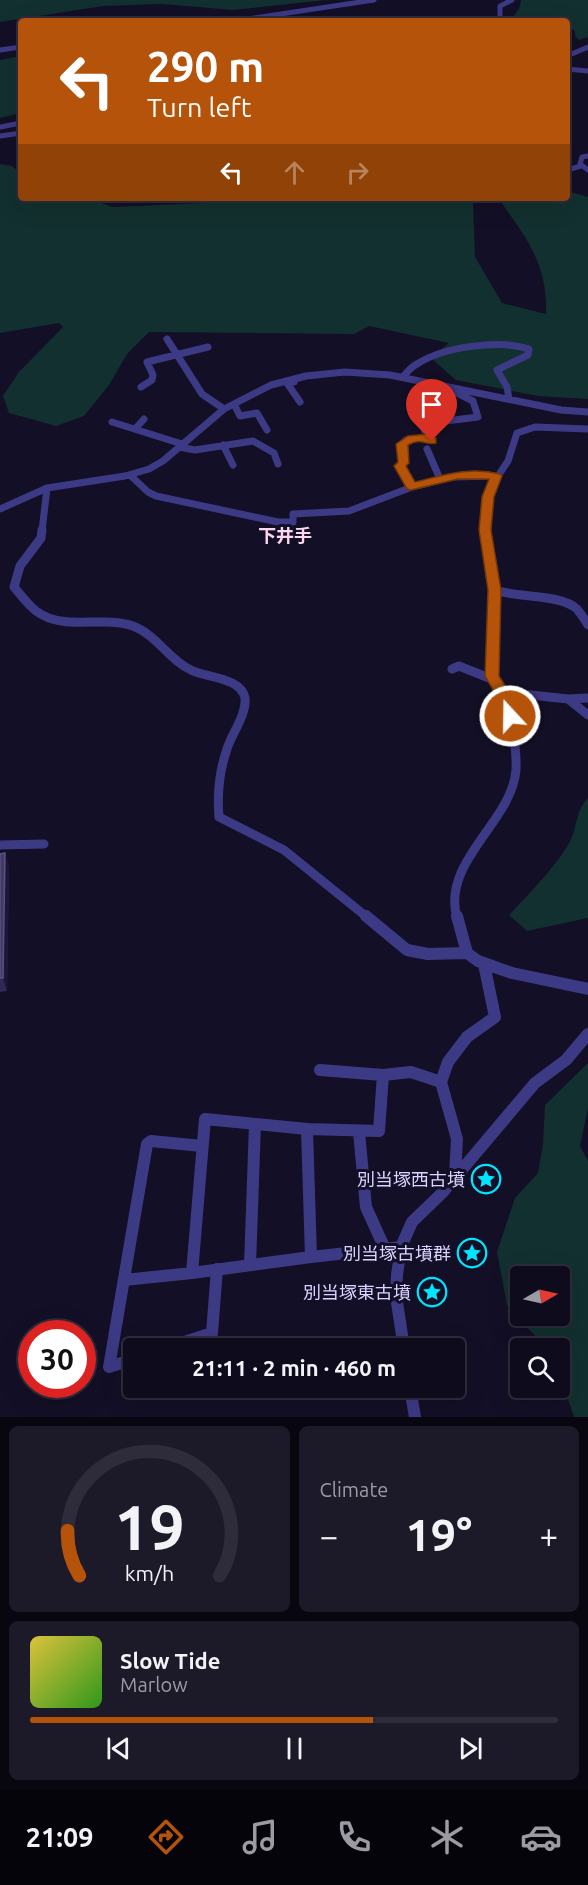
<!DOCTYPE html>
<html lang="en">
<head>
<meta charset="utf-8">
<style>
	:root { --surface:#0e0b1c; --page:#1c1929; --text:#f1f3f6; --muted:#9b9ba3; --line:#2e2b3b; --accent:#b45309 }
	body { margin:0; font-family:Ubuntu,"Noto Sans JP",sans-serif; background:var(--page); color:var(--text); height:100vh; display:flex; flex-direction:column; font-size:22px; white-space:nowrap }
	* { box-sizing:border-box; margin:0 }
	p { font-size:20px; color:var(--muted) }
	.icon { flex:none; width:33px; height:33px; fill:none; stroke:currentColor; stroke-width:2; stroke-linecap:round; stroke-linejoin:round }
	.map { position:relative; height:1417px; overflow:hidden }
	.details { display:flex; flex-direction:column; gap:9px; padding:9px; background:#08060f; flex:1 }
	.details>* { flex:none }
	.guide { position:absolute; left:18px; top:18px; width:552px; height:183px; border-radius:6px; box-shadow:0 6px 24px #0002,0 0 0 2px var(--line); background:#b45309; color:#fff; overflow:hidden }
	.needle { width:39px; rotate:81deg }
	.buttons { position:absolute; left:510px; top:1266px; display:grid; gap:12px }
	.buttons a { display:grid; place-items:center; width:60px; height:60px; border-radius:6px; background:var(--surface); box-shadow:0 6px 24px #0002,0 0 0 2px var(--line); font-size:30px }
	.speed { position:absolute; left:18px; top:1320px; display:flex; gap:12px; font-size:30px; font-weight:700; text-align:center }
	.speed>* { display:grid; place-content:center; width:78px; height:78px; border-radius:50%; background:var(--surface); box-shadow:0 6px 24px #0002,0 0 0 2px var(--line); line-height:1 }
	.speed .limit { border:9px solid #d22; background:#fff; color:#111 }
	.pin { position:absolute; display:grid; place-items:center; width:51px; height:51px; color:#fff; margin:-62px -26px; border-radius:50% 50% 50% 0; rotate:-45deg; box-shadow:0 0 6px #0007 }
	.pin .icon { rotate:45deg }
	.me { position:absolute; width:66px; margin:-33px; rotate:339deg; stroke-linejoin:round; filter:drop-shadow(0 0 4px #0008) }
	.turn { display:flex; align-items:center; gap:21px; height:126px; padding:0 30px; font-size:27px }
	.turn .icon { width:78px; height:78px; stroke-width:2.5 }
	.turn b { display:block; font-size:42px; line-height:51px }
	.lanes { display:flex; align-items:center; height:57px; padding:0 30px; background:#0003; justify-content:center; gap:30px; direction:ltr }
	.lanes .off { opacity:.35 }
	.big { font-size:45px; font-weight:600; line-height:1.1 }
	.details .tile { flex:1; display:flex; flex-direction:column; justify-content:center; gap:9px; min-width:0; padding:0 21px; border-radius:9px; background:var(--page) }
	.details .dial { align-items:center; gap:0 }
	.dial svg { height:156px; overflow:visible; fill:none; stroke:var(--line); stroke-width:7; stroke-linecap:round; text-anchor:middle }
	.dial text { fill:var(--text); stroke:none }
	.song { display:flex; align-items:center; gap:18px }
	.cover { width:72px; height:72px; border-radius:9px; background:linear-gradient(135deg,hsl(50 70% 55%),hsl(110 70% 35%)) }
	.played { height:6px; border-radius:3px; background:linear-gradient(90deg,var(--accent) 65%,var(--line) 65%) }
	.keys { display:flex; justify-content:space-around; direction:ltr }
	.heat { display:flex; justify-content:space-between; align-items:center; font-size:33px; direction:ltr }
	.details .tiles { flex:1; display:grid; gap:9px; grid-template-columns:1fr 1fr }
	.tile:last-child { grid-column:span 2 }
	.trip { position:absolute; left:123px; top:1338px; width:342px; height:60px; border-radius:6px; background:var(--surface); box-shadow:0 6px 24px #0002,0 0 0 2px var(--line); font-weight:600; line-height:60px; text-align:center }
	.tabs { display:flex; height:96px; justify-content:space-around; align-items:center; background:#06040b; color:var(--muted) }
	.tabs .icon { width:42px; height:42px }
	.tabs .current { color:var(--accent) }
	.tabs b { font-size:27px; color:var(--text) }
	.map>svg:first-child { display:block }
	.green { fill:#12302f; fill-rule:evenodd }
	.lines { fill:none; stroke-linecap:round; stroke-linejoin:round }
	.minor-far3 { stroke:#3d3a85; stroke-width:5 }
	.minor-far2 { stroke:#3d3a85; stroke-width:7 }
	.minor-far1 { stroke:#3d3a85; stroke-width:9 }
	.minor { stroke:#3d3a85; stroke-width:12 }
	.wall { fill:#312854 }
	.shaded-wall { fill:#1d163a }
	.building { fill:#433a66; stroke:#5a527e; stroke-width:1.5 }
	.route { fill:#b45309; stroke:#753606; stroke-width:1.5 }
	.labels { text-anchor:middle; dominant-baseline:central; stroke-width:6; stroke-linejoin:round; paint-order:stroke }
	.quarter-label { font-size:18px; font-weight:bold; fill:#ffd6f0; stroke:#130f26 }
	.near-poi-label { font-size:18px; fill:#d9d4ff; stroke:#130f26; text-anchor:end }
</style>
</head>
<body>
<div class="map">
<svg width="588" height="1417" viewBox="0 0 588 1417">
	<rect width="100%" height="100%" fill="#130f26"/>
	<!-- green -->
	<path class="green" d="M0 0H326L233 10 161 4 103 6 0 22Z
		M521 0H588V37L579 40 575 36V31L567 25V21H519L514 15 519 9Z
		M21 56V113L0 118V60Z
		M0 164 12 166 21 174V198H86L113 207 250 201 262 198H470L473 203 475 257 502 303 546 314C548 264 526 237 498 198H567V191L588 197V399L538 396 456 380 431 358 449 343 369 326 354 334 149 332 127 354 109 385 84 416 56 426 9 413 3 396 19 372 63 327 59 323 0 333Z
		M588 798V918L527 931 509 915C526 897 564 858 572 837 577 824 577 808 588 798Z
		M588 1063V1108L580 1146 588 1161V1417H574L560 1376V1348H546L507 1305 497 1252 515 1198 538 1173 543 1144 545 1105ZM520 1276H560V1316H520Z"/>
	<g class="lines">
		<!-- minor-far3 -->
		<path class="minor-far3" d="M500 16V6L512 0
			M234 21 374 0
			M0 50 21 47
			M567 56 588 47
			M567 69 588 71
			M0 127 21 123
			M0 136 21 133
			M588 156 582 157 580 164 588 170
			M567 170 581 166"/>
		<!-- minor-far2 -->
		<path class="minor-far2" d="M167 339 202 394 224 409
			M403 377C407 372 411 367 417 364 443 347 499 339 529 349L528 355 497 370 507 387 509 399
			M294 382 287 383 300 402
			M141 387 152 380 153 375 147 362 208 347
			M457 393 473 401 478 417 422 424 427 437 406 440 402 444 403 463 400 466 412 487 453 477 496 476
			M234 404 240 416 257 413 267 430
			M112 422 182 444
			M135 429 144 419
			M223 445 233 465
			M179 447 195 450 253 441 274 453 278 464
			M427 449 440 479
			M130 475 148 492 156 496 278 522H293V514L349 511 412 487
			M0 509 47 488 125 476 149 469 163 461 224 409 271 385 306 376 345 372 390 375 561 410 588 412
			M42 531 47 488
			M485 531 490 488 508 461 517 433 535 427 588 429"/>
		<!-- minor-far1 -->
		<path class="minor-far1" d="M42 530 41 538 20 566 14 587C21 595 27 604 36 611 64 632 102 615 133 626 157 635 169 660 191 670 206 678 241 677 245 698 247 714 231 735 227 749 219 772 217 794 219 817L284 850 368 918
			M495 590C517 598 561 594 577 609 581 614 585 620 588 625
			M452 669 459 666 494 680
			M502 692 568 699 588 698
			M568 699 588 715
			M0 845 44 844
			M457 918C441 861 512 822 516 770 517 749 511 714 503 694 500 688 493 681 492 675 489 654 495 616 495 593 495 572 488 550 485 530"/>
		<!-- minor -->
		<path class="minor" d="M366 916 407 950 428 954 467 953 478 961 512 973 588 989
			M457 916 467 953
			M320 1070 383 1075 411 1072 441 1082
			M205 1119 307 1129 311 1257 192 1273Z
			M307 1129 379 1131 383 1075
			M359 1132 366 1207 385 1249
			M455 1176 457 1139 441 1082 448 1062 467 1037 495 1017 484 964
			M311 1257 401 1247
			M250 1265 255 1124
			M124 1280 192 1273
			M166 1348 212 1333 217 1269
			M404 1348 396 1296 397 1275 401 1247 412 1222 443 1192 535 1083 566 1060 588 1034
			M134 1359 109 1367 147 1144 151 1141 202 1146
			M410 1388 415 1417"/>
	</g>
	<!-- wall -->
	<path class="wall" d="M0 854 9 867 7 991 0 992Z"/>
	<!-- shaded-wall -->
	<path class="shaded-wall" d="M5 853 9 867 7 991 3 978Z"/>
	<!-- building -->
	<path class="building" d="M5 853 3 978H0V854Z"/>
	<!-- route -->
	<path class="route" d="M427 434 436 438V443C424 446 423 437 408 445L409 463 406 466 415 482C444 475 470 466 500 474L502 476 494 497 491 530 501 590 499 676 509 692 517 716 510 721 503 716 495 693 485 676 488 590 479 530 482 497 489 479H458L411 490 407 489 394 466 398 462 396 444 408 436Z"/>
	<!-- icons -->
	<defs>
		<g id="sight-ring" transform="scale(1.5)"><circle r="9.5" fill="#130f26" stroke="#00e5ff" stroke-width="1.5"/><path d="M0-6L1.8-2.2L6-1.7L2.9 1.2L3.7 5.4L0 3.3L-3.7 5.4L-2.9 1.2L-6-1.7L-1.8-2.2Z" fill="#00e5ff"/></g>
	</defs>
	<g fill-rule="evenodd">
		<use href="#sight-ring" x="486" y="1179"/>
		<use href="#sight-ring" x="472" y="1253"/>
		<use href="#sight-ring" x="432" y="1292"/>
	</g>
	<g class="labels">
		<!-- quarter labels -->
		<g class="quarter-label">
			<text x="285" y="535">下井手</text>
		</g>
		<!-- near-poi labels -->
		<g class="near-poi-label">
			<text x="465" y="1179">別当塚西古墳</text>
			<text x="451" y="1253">別当塚古墳群</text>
			<text x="411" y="1292">別当塚東古墳</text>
		</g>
	</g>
</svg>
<div class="buttons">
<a><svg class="needle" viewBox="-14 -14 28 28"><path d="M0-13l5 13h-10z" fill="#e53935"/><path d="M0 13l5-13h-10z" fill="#9b9ba3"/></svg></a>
<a><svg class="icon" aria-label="search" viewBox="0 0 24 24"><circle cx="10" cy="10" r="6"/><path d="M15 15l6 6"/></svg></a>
</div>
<div class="speed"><div class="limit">30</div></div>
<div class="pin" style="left:432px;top:441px;background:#d93025"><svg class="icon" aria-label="arrive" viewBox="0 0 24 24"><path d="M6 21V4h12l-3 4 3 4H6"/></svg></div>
<svg class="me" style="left:510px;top:716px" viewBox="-20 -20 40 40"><circle r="17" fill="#b45309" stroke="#fff" stroke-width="3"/><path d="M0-11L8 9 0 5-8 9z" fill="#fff"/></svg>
<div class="trip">21:11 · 2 min · 460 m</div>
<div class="guide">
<div class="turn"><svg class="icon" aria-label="left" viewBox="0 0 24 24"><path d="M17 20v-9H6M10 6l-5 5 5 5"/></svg><div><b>290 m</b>Turn left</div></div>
<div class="lanes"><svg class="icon" aria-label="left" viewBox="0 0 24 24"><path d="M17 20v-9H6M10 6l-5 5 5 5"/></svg><svg class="icon off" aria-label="ahead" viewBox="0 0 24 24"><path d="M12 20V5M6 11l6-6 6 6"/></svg><svg class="icon off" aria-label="right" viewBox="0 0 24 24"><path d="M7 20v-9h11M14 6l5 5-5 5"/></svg></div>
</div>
</div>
<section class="details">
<div class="tiles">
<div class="tile dial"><svg viewBox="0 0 100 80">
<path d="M14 69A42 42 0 1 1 86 69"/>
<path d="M14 69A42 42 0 0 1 8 46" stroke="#b45309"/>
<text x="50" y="56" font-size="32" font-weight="700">19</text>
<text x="50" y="72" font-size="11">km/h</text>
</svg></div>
<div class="tile"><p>Climate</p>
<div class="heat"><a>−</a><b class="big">19°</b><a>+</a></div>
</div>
<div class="tile">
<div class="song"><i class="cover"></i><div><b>Slow Tide</b><p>Marlow</p></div></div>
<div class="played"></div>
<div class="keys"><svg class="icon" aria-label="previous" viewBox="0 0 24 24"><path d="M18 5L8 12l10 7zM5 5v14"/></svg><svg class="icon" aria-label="pause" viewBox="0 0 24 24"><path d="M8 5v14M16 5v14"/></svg><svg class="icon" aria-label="next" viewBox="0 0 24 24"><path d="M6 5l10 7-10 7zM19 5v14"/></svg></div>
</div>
</div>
</section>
<nav class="tabs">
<b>21:09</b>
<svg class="icon current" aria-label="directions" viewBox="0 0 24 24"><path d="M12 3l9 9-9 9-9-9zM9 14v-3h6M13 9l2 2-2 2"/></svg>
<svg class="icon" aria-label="music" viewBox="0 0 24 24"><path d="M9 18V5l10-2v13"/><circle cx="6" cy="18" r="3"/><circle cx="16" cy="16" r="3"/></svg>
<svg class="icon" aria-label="phone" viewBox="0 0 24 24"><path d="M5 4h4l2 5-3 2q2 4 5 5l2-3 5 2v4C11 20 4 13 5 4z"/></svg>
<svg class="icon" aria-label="climate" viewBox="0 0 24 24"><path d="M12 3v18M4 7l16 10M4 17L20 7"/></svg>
<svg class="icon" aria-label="car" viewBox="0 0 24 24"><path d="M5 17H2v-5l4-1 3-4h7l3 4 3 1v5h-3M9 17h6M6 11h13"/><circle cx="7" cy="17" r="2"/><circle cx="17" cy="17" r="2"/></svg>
</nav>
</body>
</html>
